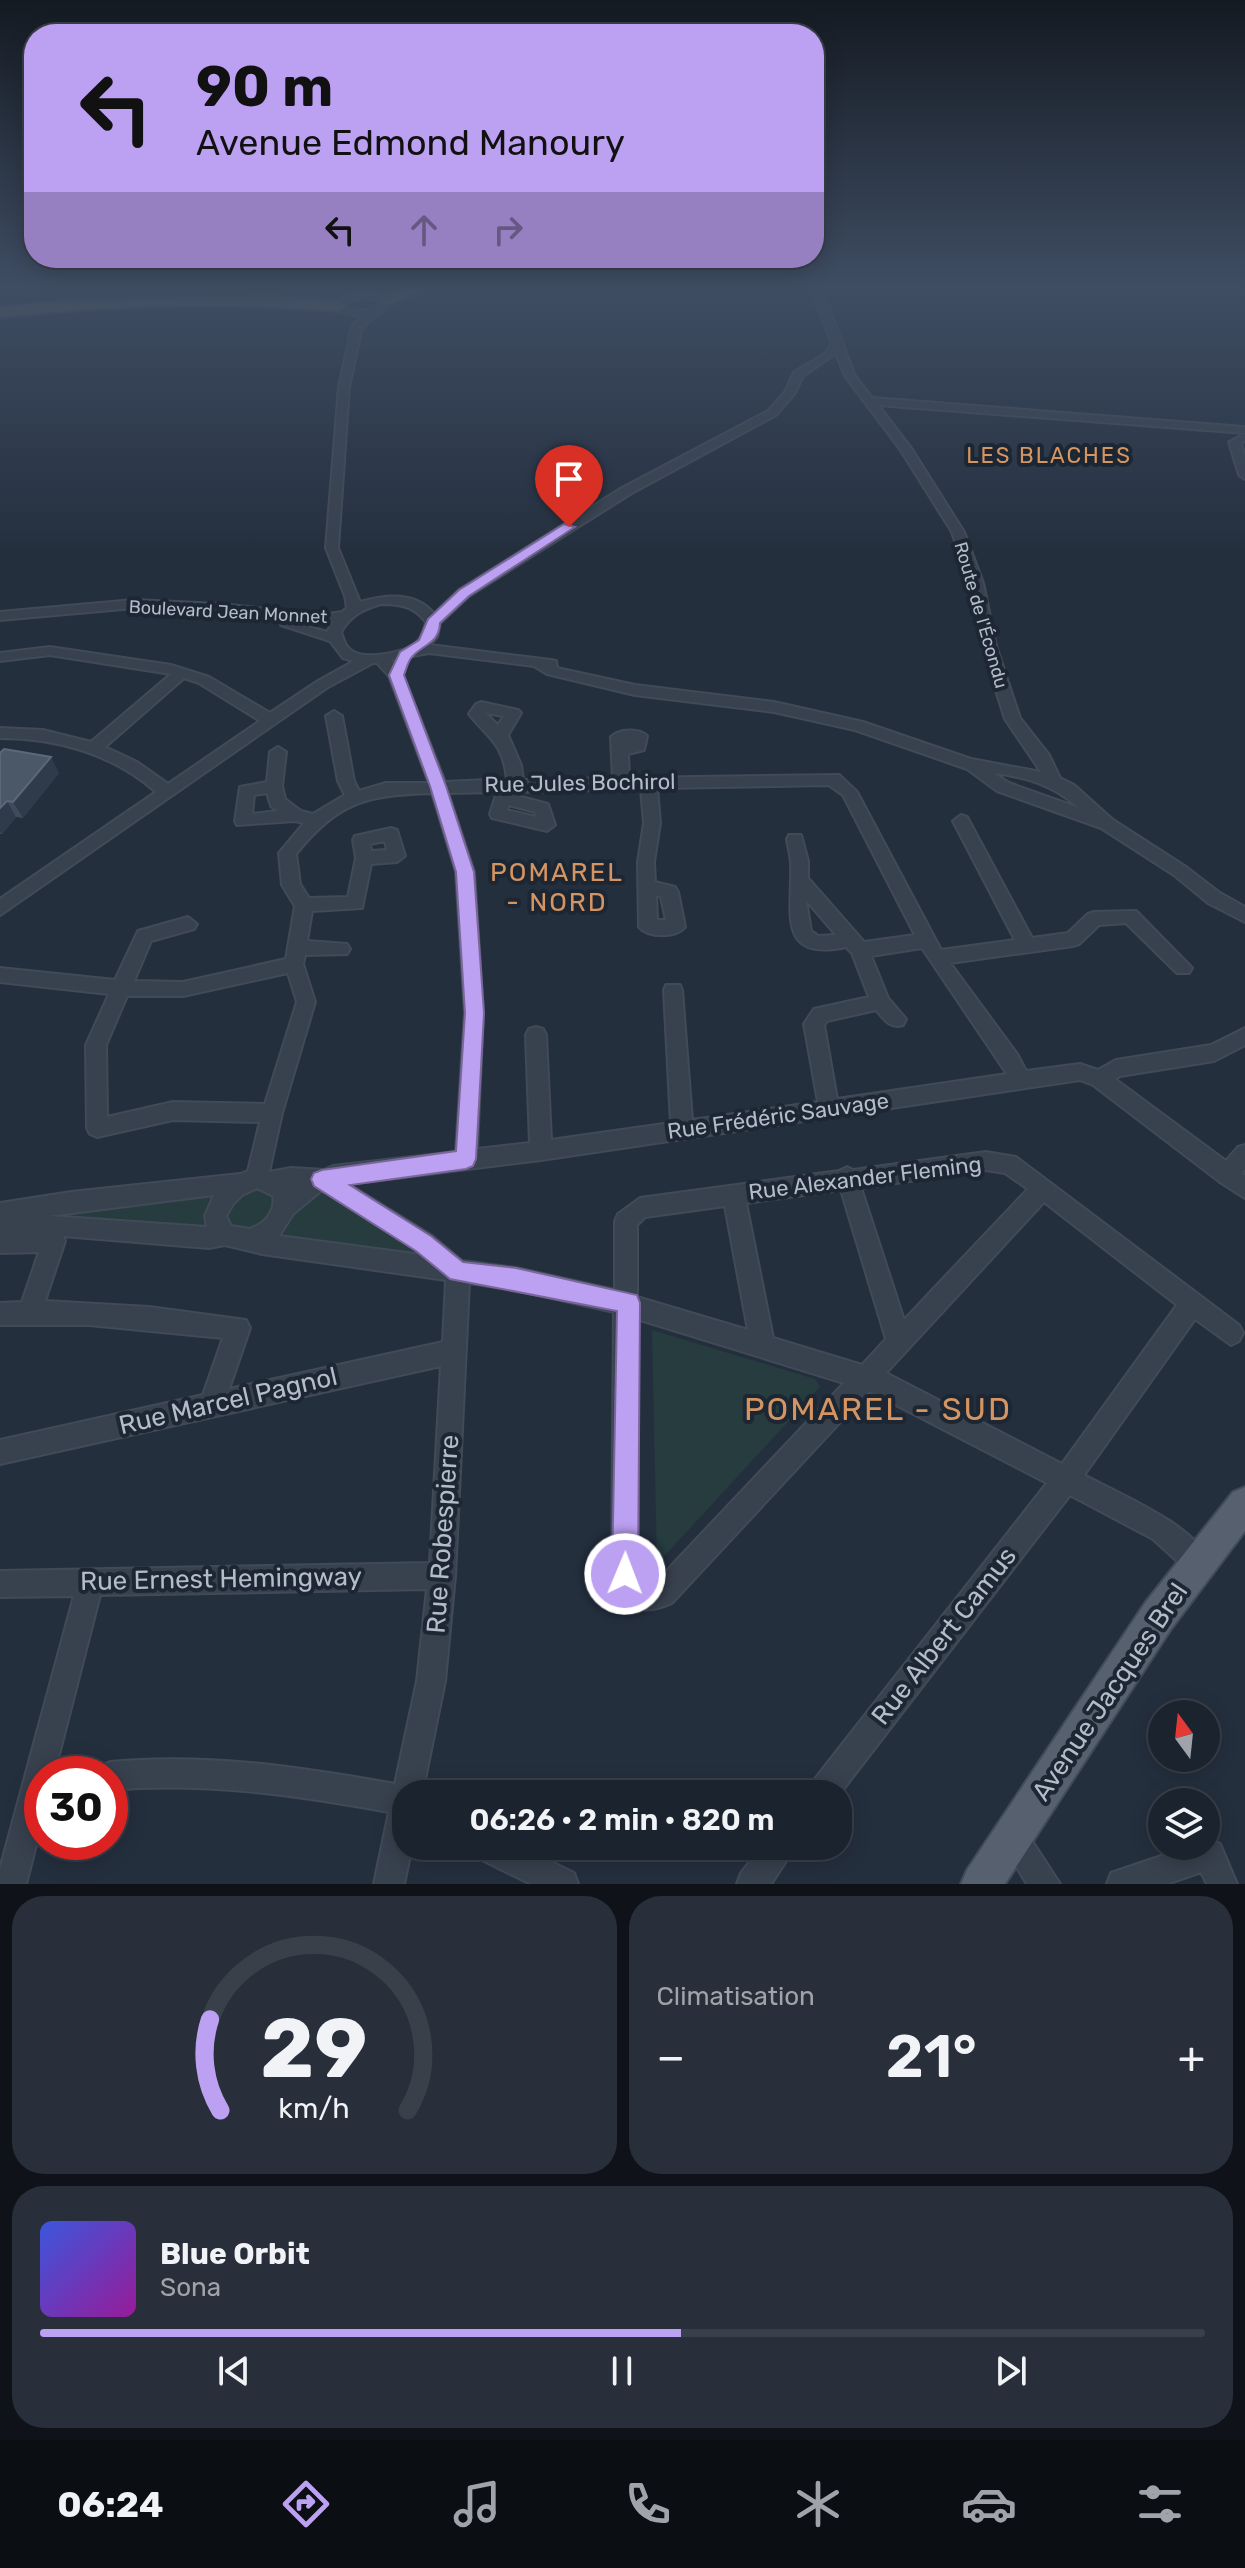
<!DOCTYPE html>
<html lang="fr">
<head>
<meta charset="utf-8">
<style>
	:root { --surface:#1b232e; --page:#282f3a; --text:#f1f3f6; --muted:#a0a4aa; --line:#39404a; --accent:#bca0f2 }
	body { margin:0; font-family:Rubik,sans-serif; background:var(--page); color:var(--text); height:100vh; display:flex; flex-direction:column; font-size:30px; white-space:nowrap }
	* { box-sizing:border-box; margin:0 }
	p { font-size:26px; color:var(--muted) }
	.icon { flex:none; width:44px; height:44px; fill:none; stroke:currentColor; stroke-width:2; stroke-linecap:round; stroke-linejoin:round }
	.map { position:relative; height:1884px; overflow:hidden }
	.panel { display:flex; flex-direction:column; gap:12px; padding:12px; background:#0f1319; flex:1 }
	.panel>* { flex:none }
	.guide { position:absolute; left:24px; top:24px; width:800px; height:244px; border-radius:32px; box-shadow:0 4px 20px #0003,0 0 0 2px var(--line); background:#bca0f2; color:#111; overflow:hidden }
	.needle { width:52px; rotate:345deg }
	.fabs { position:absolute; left:1148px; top:1700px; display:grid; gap:16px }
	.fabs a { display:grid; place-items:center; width:72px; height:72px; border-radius:50%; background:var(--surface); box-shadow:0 4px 20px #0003,0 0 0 2px var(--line); font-size:40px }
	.speed { position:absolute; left:24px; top:1756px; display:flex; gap:16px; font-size:40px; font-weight:700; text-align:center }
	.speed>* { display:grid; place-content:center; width:104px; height:104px; border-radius:50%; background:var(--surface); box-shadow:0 4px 20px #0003,0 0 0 2px var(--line); line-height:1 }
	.speed .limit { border:12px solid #d22; background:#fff; color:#111 }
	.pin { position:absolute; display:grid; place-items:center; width:68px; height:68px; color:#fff; margin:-82px -34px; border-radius:50% 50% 50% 0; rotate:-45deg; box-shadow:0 0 8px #0007 }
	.pin .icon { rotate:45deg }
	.me { position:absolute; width:88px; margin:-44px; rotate:1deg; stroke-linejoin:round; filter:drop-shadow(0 0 6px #0008) }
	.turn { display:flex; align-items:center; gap:28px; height:168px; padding:0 40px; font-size:36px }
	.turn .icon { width:104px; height:104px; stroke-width:2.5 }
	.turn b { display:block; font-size:56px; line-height:68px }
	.lanes { display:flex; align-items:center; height:76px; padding:0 40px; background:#0003; justify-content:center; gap:40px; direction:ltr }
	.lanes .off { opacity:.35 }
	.big { font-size:60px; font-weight:600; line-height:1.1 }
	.panel .tile { flex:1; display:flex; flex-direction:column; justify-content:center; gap:12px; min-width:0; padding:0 28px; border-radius:32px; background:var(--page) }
	.panel .dial { align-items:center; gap:0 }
	.dial svg { height:208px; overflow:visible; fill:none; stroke:var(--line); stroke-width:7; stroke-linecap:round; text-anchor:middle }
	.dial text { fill:var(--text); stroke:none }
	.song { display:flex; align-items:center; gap:24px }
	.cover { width:96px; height:96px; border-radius:12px; background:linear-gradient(135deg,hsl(230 70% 55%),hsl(300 70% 35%)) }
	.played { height:8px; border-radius:4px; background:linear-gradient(90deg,var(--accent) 55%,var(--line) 55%) }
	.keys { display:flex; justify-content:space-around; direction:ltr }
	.heat { display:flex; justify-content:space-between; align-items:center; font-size:44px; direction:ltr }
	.panel .tiles { flex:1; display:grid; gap:12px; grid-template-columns:1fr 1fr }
	.tile:last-child { grid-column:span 2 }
	.trip { position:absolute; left:392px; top:1780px; width:460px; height:80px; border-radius:32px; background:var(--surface); box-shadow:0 4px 20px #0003,0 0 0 2px var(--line); font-weight:600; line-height:80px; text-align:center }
	.tab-bar { display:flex; height:128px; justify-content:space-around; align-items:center; background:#0b0e12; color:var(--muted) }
	.tab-bar .icon { width:56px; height:56px }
	.tab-bar .on { color:var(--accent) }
	.tab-bar b { font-size:36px; color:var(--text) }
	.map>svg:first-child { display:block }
	.green { fill:#263c3f }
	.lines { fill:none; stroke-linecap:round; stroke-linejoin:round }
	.minor-casing { stroke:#414a57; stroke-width:4 }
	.major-casing { stroke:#414a57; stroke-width:4 }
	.highway-casing { stroke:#434c59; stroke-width:4 }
	.minor { fill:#38414e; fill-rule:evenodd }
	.major { fill:#56606e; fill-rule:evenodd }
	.highway { fill:#746855; fill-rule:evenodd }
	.wall { fill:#3f4b5c }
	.shaded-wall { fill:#2f3b4b }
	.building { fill:#4b5868; stroke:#5c6777; stroke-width:2 }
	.route { fill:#bca0f2; stroke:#7a689d; stroke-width:2 }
	.labels { text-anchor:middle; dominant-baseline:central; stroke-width:8; stroke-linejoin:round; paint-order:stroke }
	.far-street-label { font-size:18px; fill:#b4bcc9; stroke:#1d2633 }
	.far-quarter-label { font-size:22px; letter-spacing:2px; fill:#d59563; stroke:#1d2633 }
	.street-label { font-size:22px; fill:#b4bcc9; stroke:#1d2633 }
	.quarter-label { font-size:26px; letter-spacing:2px; fill:#d59563; stroke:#1d2633 }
	.near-street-label { font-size:26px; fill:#b4bcc9; stroke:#1d2633 }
	.near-quarter-label { font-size:32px; letter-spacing:2px; fill:#d59563; stroke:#1d2633 }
</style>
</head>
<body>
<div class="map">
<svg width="1245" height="1884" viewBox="0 0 1245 1884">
	<rect width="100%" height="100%" fill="#242f3e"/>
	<!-- green -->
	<path class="green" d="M256 1187 273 1194 276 1211 256 1231 231 1228 225 1217 231 1199Z
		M319 1187 416 1246 413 1258 280 1236V1227Z
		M214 1191 209 1206V1227L110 1220H29L31 1212Z
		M652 1330 815 1379 820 1387 657 1564Z"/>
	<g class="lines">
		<!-- minor casing -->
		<g class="minor-casing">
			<path id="minor" d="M811 288H821L855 376 872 398 1245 427V433L878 405 911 448 964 532 983 583 996 646 1020 718 1049 755 1060 778 1074 785 1113 820 1186 867 1220 893 1245 907V922L1208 903 1174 875 1101 828 997 791 967 769 855 730 774 712 635 695 547 674 534 666 429 653 391 660 403 675 445 782 507 779C503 743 489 739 469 714L476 704 481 702 518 710 521 713 508 735 521 765 523 780 613 778 611 737C619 729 639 728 647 736L644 750 628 754 629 778 839 775 857 792 941 950 1015 940 953 821 961 815 967 817 1032 938 1068 933 1088 914 1094 912 1136 911 1192 968 1189 973H1177L1126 923 1099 925 1079 944 1073 946 950 963 1017 1054 1026 1071 1080 1064 1098 1070 1116 1060 1211 1045 1245 1028V1045L1214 1061 1120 1076 1115 1079 1226 1161 1238 1147 1245 1145V1169L1242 1173 1245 1176V1198L1220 1182 1093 1085 1080 1080 541 1160 348 1184 432 1236 462 1261 516 1268 615 1290V1221L618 1214 640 1198 839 1171 847 1167 853 1170 986 1152 1016 1157 1239 1325 1243 1333 1239 1341 1231 1345 1195 1319 1084 1475C1119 1494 1195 1525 1210 1562L1206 1571 1197 1575 1188 1571 1153 1539 1070 1495 838 1796 806 1794 811 1784 1047 1483 869 1391 672 1603C640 1617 621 1609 612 1574L614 1312 516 1290 469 1283 455 1576 445 1681 422 1794H406V1846H412L404 1884H374L389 1812C296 1795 205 1782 110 1790V1774H96L100 1766 110 1762C207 1753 300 1767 395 1784L417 1681 427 1589 100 1595 54 1774H42V1822L26 1884H0V1869L74 1596 0 1597V1571L430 1563 441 1366 0 1464V1440L203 1395 223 1338 89 1325H0V1303L22 1302 39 1252 0 1253V1203L71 1192 240 1174 248 1171 260 1122 173 1120 97 1137 90 1134 87 1128 86 1045 109 994 0 982V968L115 980 138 931 188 917 197 924 194 929 151 941 134 981 183 982 286 959 295 906 282 885 279 853 304 823 295 821 237 825 235 821 240 787 267 782 270 752 278 747 286 752 282 786 285 799 301 811 313 814 345 795 338 781 326 716 334 711 342 716 354 781 359 791 386 783H429L389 676 377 663H373L328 687 0 915V899L156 792C113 754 57 738 0 738V728L43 730 91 742 171 674 50 655 0 661V653L50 647 171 665 209 677 270 713 318 681 354 661 343 658 330 641 281 625 288 621 327 632 333 622 134 608 0 620V612L134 600 220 604 322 615 342 612 347 608 345 596 326 548 339 387 352 326 361 317 337 311 334 306C347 289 377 287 391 304L362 327 349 387 338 548 360 602C384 595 416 591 434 614L459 590 622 488 768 411 785 392 794 372 825 354 832 344ZM363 298 377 300 381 304 364 311 344 307 347 302ZM836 353 845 376 900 449 952 532 969 583 982 646 1005 719 1041 772 971 759 863 722 774 702 635 685 557 668 556 661 551 660 430 645 437 637 440 623 469 596 630 494 776 415 795 393 803 376ZM381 604C400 604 414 606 426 622 424 633 420 642 410 647 398 653 366 659 354 652 345 648 344 640 341 632 350 616 363 609 381 604ZM184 678 199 683 260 721 168 784 137 762 105 747ZM485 713 504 716 498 725ZM993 773C1027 777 1053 785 1079 808L1009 783ZM829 785 843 795 915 935 864 942 808 878V861L801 835H789L787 839C788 847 791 856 791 864 793 910 775 962 846 947L852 953 869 997 814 1009 804 1024 818 1102 692 1120 682 990 680 985H666L664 990 671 1123 551 1140 546 1035 543 1029 536 1027 529 1029 526 1035 530 1143 477 1149 483 1013 474 872 448 793 497 792 490 814 492 818 547 831 555 825 548 804 513 795V792L641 789 644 823 638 862 639 927C648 938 676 938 685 927L678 892 675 887 655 882 654 862 660 823 657 788ZM267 793 271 806 278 811 252 814 254 795ZM432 793 456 872 465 1013 456 1152 333 1166 324 1170 291 1168 269 1172 282 1113 315 1002 303 964 305 955 347 954 350 949 347 944 307 941 312 911 362 908 371 864 397 862 405 856 397 830 391 828 355 836 353 840 356 858 348 897 309 898 300 884 296 854C339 801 367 795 432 793ZM509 805 535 812 536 817 507 810ZM385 841 387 850 371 851 370 844ZM656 895 661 897 666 920H657ZM806 900 836 935 818 936 811 931ZM922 948 1007 1074 837 1099 824 1025 827 1021 876 1010C884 1019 890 1029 903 1025L906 1019 888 998 871 956ZM288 973 297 1002 265 1104 173 1102 107 1117 106 1045 127 996H183ZM986 1170 1005 1173 1028 1189 904 1320 861 1188ZM257 1188 273 1196C276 1212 264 1224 250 1229L231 1226 226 1216 233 1204 242 1195ZM322 1190 416 1250 422 1255 279 1236 293 1214ZM841 1190 886 1339 862 1365 773 1338 746 1203ZM214 1195 205 1216 207 1227 48 1216ZM1044 1202 1177 1305 1062 1464 886 1373ZM725 1206 748 1330 637 1297V1225L645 1217ZM63 1236 209 1248 225 1245 262 1254 446 1280 443 1342 229 1389 250 1328 246 1320 149 1307 45 1301 65 1241ZM637 1319 844 1383 655 1583H643L638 1574Z
				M1245 434V441L1241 443 1245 456V479L1239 475 1229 442Z
				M1013 1822 1023 1827 1060 1884H1027L998 1837 1003 1827Z
				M1209 1840 1220 1844 1237 1884H1207L1201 1872 1167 1884H1107L1111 1873 1191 1846H1206Z
				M472 1846H519L574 1873 578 1884H531L476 1857Z
				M762 1846H796L771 1884H737L741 1873Z"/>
		</g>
		<!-- major casing -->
		<g class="major-casing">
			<path id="major" d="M1245 1487V1531L1171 1629 1005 1884H961L967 1870 1145 1603 1233 1492Z"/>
		</g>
		<!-- highway casing -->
		<g class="highway-casing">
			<path id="highway" d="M404 288H424L391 304 386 305 379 301Z
				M271 297 339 301 347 306 339 311C227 302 112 305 0 317V307L60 301Z"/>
		</g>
		<!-- minor -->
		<use href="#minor" class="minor"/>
		<!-- major -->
		<use href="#major" class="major"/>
		<!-- highway -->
		<use href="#highway" class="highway"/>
	</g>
	<!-- wall -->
	<path class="wall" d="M0 753 59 773 23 818 16 817 2 834H0Z"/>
	<!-- shaded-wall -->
	<path class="shaded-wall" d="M51 757 59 773 23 818 13 802Z
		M7 801 16 817 2 834 0 832V808Z"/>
	<!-- building -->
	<path class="building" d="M4 749 51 757 13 802 7 801 0 808V753Z"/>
	<!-- sky -->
	<linearGradient id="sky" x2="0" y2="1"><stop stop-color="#141a22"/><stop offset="0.52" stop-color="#3f4d63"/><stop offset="1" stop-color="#3f4d63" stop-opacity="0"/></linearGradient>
	<rect width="1245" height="552" fill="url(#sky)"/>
	<!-- route -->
	<path class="route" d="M564 524 575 527 469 596 440 623C439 644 423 644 412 657 408 661 406 670 404 675L446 786 474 872 484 1013 476 1159 473 1166 466 1169 350 1185 431 1236 463 1262 516 1268 637 1295 640 1303 638 1574 635 1584 625 1587 616 1584 612 1574 617 1311 450 1279 416 1251 314 1186 311 1179 314 1173 322 1170 456 1151 465 1013 456 872 430 786 389 675 400 652 419 640 428 619 459 590Z"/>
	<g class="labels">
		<!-- far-street labels -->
		<g class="far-street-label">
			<text transform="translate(228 612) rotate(3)">Boulevard Jean Monnet</text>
			<text transform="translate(981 615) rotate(74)">Route de l'Écondu</text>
		</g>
		<!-- far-quarter labels -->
		<g class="far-quarter-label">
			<text x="1049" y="455">LES BLACHES</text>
		</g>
		<!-- street labels -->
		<g class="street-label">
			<text transform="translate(580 783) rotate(-1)">Rue Jules Bochirol</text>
			<text transform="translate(778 1116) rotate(-8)">Rue Frédéric Sauvage</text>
			<text transform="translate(865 1178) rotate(-7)">Rue Alexander Fleming</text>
		</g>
		<!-- quarter labels -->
		<g class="quarter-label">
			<text x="557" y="872">POMAREL<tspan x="557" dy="30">- NORD</tspan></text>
		</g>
		<!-- near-street labels -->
		<g class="near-street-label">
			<text transform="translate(228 1401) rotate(-13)">Rue Marcel Pagnol</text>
			<text transform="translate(443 1534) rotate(-86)">Rue Robespierre</text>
			<text transform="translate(221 1579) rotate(-1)">Rue Ernest Hemingway</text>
			<text transform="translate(944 1636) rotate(-52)">Rue Albert Camus</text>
			<text transform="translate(1110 1692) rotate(-56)">Avenue Jacques Brel</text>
		</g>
		<!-- near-quarter labels -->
		<g class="near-quarter-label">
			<text x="878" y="1409">POMAREL - SUD</text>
		</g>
	</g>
</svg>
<div class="fabs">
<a><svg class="needle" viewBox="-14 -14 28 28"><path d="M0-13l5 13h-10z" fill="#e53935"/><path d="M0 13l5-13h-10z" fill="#a0a4aa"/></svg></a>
<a><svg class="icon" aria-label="layers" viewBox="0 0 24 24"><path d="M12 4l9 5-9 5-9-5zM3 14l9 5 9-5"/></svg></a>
</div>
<div class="speed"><div class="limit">30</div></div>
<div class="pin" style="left:569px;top:527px;background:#d93025"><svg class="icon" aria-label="arrive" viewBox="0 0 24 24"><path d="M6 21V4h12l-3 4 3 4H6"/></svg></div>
<svg class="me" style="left:625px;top:1574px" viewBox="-20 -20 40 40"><circle r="17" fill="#bca0f2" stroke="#fff" stroke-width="3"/><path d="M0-11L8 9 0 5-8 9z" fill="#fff"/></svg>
<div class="trip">06:26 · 2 min · 820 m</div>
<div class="guide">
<div class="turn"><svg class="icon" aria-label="left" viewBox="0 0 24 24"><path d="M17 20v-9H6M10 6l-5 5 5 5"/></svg><div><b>90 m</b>Avenue Edmond Manoury</div></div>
<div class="lanes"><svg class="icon" aria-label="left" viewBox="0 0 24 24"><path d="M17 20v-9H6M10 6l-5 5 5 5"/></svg><svg class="icon off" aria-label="ahead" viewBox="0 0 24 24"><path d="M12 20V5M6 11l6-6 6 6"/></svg><svg class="icon off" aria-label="right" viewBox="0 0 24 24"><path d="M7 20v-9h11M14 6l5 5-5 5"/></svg></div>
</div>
</div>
<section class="panel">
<div class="tiles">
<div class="tile dial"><svg viewBox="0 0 100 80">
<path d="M14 69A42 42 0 1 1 86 69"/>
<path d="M14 69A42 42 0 0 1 10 34" stroke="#bca0f2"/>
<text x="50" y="56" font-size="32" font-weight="700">29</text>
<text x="50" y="72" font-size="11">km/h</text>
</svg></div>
<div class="tile"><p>Climatisation</p>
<div class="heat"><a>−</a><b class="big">21°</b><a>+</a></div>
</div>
<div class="tile">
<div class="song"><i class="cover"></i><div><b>Blue Orbit</b><p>Sona</p></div></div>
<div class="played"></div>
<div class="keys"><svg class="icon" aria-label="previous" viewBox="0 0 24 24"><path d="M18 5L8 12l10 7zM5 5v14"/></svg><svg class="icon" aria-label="pause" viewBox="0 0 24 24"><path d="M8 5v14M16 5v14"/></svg><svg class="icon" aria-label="next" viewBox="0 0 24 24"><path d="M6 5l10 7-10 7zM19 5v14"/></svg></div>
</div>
</div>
</section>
<nav class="tab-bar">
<b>06:24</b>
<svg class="icon on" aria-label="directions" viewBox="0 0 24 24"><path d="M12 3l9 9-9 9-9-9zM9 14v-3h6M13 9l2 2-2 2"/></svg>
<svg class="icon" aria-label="music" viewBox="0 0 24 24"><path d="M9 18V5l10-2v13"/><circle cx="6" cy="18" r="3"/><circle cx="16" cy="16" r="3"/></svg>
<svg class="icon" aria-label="phone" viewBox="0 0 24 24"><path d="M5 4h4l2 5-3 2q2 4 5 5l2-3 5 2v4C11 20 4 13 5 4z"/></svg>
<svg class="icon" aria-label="climate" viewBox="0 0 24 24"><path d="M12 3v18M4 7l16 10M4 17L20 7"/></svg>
<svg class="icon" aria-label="car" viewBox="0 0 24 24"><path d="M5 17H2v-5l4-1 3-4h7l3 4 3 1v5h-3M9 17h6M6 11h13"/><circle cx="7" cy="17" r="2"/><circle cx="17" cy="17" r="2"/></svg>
<svg class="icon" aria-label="filters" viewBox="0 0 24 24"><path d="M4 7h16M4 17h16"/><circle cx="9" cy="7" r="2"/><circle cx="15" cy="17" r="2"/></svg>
</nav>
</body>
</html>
